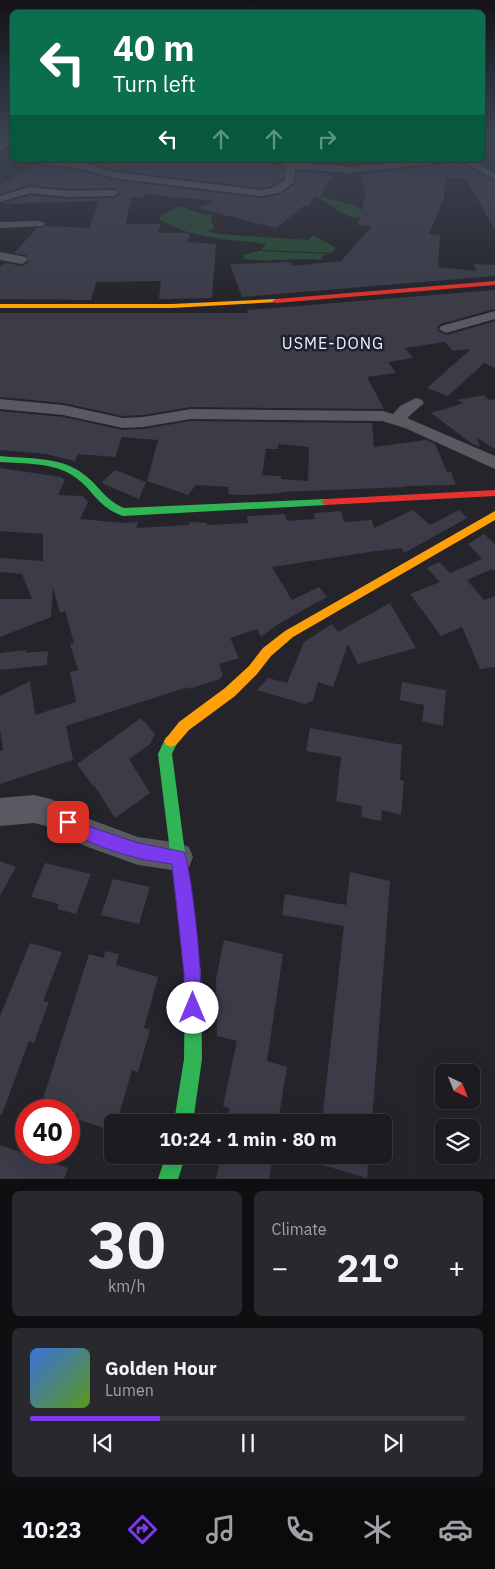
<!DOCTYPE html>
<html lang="en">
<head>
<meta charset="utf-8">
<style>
	:root { --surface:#1b1b20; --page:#28282d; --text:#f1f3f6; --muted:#a0a1a5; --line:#39393e; --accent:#7c3aed }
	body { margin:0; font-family:"IBM Plex Sans",sans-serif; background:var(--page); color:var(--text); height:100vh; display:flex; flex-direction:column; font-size:19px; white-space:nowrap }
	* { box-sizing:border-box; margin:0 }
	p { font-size:16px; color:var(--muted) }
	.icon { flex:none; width:28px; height:28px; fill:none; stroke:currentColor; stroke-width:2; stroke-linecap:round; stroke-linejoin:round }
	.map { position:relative; height:1179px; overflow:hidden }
	.details { display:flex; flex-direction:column; gap:12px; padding:12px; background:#0f0f12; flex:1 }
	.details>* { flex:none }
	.guide { position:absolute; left:10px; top:10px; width:475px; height:152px; border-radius:8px; box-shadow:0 5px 20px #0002,0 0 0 1px var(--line); background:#0b6e4f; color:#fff; overflow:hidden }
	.needle { width:32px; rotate:137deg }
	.buttons { position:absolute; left:435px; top:1064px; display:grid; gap:10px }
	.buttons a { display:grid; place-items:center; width:45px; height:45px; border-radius:8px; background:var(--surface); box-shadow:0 5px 20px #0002,0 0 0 1px var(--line); font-size:25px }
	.speed { position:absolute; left:15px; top:1099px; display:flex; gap:10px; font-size:25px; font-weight:700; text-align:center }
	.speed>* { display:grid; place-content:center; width:65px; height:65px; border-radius:50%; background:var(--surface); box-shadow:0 5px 20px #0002,0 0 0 1px var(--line); line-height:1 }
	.speed .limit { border:8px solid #d22; background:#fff; color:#111 }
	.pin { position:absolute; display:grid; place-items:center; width:42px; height:42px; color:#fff; margin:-21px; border-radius:10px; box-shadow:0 2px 8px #0006 }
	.me { position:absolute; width:55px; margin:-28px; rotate:0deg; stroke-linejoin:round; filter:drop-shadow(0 0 4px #0008) }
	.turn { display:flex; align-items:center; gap:18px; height:105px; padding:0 20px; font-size:22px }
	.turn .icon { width:65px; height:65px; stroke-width:2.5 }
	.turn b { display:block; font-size:35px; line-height:42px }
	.lanes { display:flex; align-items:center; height:48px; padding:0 20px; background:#0003; justify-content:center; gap:25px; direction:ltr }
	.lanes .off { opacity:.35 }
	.big { font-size:38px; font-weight:800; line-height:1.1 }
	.details .card { flex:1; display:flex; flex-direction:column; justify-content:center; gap:8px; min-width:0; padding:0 18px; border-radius:8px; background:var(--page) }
	.details .dial { align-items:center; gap:0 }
	.dial b { font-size:65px; line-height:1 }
	.song { display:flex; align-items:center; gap:15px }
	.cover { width:60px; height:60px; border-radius:8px; background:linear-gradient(135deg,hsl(220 70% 55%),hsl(90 70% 35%)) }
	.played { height:5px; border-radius:2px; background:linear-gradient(90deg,var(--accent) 30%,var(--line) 30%) }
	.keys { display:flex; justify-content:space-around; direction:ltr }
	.heat { display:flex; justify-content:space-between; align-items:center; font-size:28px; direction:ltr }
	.details .tiles { flex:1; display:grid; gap:12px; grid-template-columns:1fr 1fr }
	.card:last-child { grid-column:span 2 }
	.trip { position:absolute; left:104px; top:1114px; width:288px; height:50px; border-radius:8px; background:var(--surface); box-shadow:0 5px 20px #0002,0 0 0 1px var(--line); font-weight:800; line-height:50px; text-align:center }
	.dock { display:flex; height:80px; justify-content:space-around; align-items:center; background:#0b0b0d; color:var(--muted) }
	.dock .icon { width:35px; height:35px }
	.dock .active { color:var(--accent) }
	.dock b { font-size:22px; color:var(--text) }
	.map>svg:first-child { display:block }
	.green { fill:#274d32 }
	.building { fill:#3c3c49; fill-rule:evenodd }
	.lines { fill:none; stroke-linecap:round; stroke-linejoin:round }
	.street { fill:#585961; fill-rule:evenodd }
	.fast { fill:#30b455; fill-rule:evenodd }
	.slow { fill:#ff9f0a; fill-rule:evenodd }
	.jam { fill:#e5322d; fill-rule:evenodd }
	.route { fill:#7c3aed; stroke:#51269a }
	.labels { text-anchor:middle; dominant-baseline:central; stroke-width:5; stroke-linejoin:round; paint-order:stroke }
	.far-quarter-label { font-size:16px; letter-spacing:1px; fill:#f0f1fa; stroke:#20212e }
</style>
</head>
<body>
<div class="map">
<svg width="495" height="1179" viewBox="0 0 495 1179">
	<rect width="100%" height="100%" fill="#24242a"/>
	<!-- green -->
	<path class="green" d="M315 195 354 205 363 211 364 216 353 218 342 213Z
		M181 206 199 213 212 215 211 223 215 228 207 231 217 234 308 240 313 235 336 248 331 253 261 250 266 244C230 239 190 239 159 219L161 215Z
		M259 251 328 254 322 256V260C297 257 271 263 245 259L243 255Z"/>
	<!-- building -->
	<path class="building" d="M75 160H273L275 165 284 167 282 174 284 178 271 186 261 188 114 170Z
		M446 160H458L495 182V230L466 179 445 177 444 198 429 234 440 235 438 267 476 271 474 264 495 265V276L242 297 230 264 291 262 292 266 341 261 372 226 358 225 366 194 360 174 439 165Z
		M38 165 83 171 113 180 261 198 279 195 295 184 297 171 333 174 320 197 314 196 309 206 305 205 276 228 197 208 213 201 144 194 143 197H131L126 224H161L158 233H190L187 242 216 244 212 298 159 299 161 281 96 282 91 300 0 299V267L6 263 22 266 29 262 26 255 14 253 37 228 46 226 90 228 98 201 1 204 30 195 67 199 114 198 121 194 114 188 67 189 29 185 0 194V185Z
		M495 290V309L440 324 437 328 438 331 447 335 495 321V368L484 363 448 396 427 388 471 349 453 351 445 342 405 348 413 358 388 362 396 373 367 377 384 409 191 407 143 415 123 416 63 403 0 397V313H248L247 310Z
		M484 395 489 400 495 399V449L477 438 480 447 471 443 431 413 464 403 456 400Z
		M0 411 63 417 123 430 143 429 191 421 372 423 374 447 426 440 435 444 447 472H451L456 485 405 486 406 487 281 492V493L244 495 228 494 229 487 196 485 188 495 147 481 158 440 122 437 115 457 78 454 75 461 46 454 0 450ZM278 444 309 447 308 481 281 479V476L262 475 266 449H278Z
		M0 468 61 477 65 480 58 495 83 496 88 502 80 519 123 523 138 522 136 528 189 525V522L207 523V525L248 523 247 516 285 514 287 521 315 519 314 513 341 511 344 522 372 520 374 528 413 510 430 525 459 510 467 518 404 553 402 548 376 551 272 567 292 600 319 587 327 597 278 624 261 637 257 629 230 638 239 658 219 664 223 675 220 679 189 689 188 687 66 726 73 760 0 784V751L3 750 0 730V696L30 681 35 715 76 702 70 672 78 670 70 644 74 643 65 611 60 613 53 588 51 617 0 637V599H32L22 574 0 572V558L43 561V534L0 531Z
		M115 470 146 482 139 499 104 484 102 482Z
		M484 534 495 544V571L492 569 467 580 484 600 495 596V667L480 669 462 627 441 636 410 594 440 582 427 568 439 562 450 573 482 559 468 544Z
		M390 603 416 648 358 664 348 644 333 687 318 682 313 700 305 704 257 690 268 678 287 683 304 642 332 624 338 632Z
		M26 650V653L48 651 47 665 0 670V653Z
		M402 682 446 690 443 726 422 721 424 705 400 700Z
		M141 718 155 734 150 744 129 759 150 793 115 818 94 785 93 786 77 764Z
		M310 728 402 745 400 780 404 781 401 815 382 810 381 821 361 817 362 806 336 801 341 757 306 751Z
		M0 861 16 867 0 896Z
		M45 863 91 874 76 914 57 909 59 904 31 897Z
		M350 872 390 881 372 1122H322L344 926 282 915 285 894 346 905Z
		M113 879 150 887 139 924 101 915Z
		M224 940 283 954 267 1061 287 1067 278 1122H227L230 1108 223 1106 237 1041 217 1036 216 979Z
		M30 943 62 952 43 1001 49 1002 34 1043 29 1041 2 1114H0V1016Z
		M105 951 119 954 116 965 158 977 144 1028 150 1030 138 1072 132 1070 117 1122H112V1131L77 1119 79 1115 69 1112V1110L58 1109 59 1103 43 1099 89 954 104 958Z
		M0 1145 68 1168 64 1179H0Z
		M221 1155H273L269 1179H216Z
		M302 1155H369L367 1178 301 1159Z"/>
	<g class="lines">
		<!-- street -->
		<path class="street" d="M31 160H59L84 163 114 172 261 190 272 188 286 179 284 174 286 166 276 163 275 160 350 167 414 160H444L439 163 350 173 295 169 294 182 279 193 261 196 113 178 83 169 36 163Z
			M460 160H472L495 173V180Z
			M29 187 67 191 114 190 119 193 114 196 67 197 30 193 0 202V196Z
			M39 221 43 222 45 224 43 226 0 228V222Z
			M0 252 26 257 28 260 22 264 0 260Z
			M495 311V319L446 333 439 329 441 326Z
			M416 398 422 400 424 403 407 418 495 456V469L405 428 382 421 191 419 143 427 123 428 63 415 0 409V399L63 405 123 418 143 417 191 409 383 411 393 414 400 406Z
			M34 795 51 799 92 820 138 837 179 843 189 847 193 857 189 867 179 871 138 865 85 846 46 826 34 823 0 826V798Z"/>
		<!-- fast -->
		<path class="fast" d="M0 456C28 459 63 456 86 476 101 488 105 500 124 508L326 499 331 502 326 505 123 516C96 507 93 488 72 475 51 462 24 464 0 462Z
			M171 735 176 737 178 741 172 754 201 974 202 1059 193 1122H174L184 1059 185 974 158 754 166 737Z
			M166 1155H186L178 1179H158Z"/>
		<!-- slow -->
		<path class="slow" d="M10 139H12V142L0 151V148Z
			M276 299 280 301 278 302 172 308H0V304H172Z
			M495 511V520L293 637 271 656 257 674 235 696 189 730 176 745 171 747 166 745 164 741 179 722 225 688 249 666 263 648 285 631Z"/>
		<!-- jam -->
		<path class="jam" d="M495 281V285L276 303 272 301 276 299Z
			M495 490V496L326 505 321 502 326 499Z"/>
	</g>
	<!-- sky -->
	<linearGradient id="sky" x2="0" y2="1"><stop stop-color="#141417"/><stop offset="0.46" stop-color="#3f4555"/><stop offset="1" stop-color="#3f4555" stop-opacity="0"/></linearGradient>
	<rect width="495" height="303" fill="url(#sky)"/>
	<!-- route -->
	<path class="route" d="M68 815 88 826 138 843 184 852C192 870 206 998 199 1014L193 1017 187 1014 184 1008V974L172 864C161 862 148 861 137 858 121 854 66 837 60 822L63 817Z"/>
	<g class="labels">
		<!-- far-quarter labels -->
		<g class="far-quarter-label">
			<text x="333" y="343">USME-DONG</text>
		</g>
	</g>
</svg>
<div class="buttons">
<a><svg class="needle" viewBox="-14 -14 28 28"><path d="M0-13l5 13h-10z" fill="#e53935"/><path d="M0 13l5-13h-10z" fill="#a0a1a5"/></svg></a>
<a><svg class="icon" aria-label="layers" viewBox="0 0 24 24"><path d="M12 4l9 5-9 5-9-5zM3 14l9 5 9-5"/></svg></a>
</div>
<div class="speed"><div class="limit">40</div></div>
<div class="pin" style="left:68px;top:822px;background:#d93025"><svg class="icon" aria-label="arrive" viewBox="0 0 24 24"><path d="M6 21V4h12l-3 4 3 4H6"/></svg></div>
<svg class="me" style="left:193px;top:1008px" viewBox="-20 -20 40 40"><circle r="19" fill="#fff"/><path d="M0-13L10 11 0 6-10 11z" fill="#7c3aed"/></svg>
<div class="trip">10:24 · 1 min · 80 m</div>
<div class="guide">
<div class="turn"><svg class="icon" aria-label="left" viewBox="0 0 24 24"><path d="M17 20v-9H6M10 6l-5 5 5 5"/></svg><div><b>40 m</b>Turn left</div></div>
<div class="lanes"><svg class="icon" aria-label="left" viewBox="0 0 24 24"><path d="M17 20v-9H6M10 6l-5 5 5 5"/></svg><svg class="icon off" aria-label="ahead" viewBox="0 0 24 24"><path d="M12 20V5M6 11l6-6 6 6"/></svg><svg class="icon off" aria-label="ahead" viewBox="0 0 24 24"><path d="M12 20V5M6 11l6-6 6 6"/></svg><svg class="icon off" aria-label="right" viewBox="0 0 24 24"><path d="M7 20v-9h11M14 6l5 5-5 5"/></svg></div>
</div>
</div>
<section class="details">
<div class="tiles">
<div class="card dial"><b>30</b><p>km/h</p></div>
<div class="card"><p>Climate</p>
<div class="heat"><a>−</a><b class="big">21°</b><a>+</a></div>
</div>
<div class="card">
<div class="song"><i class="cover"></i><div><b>Golden Hour</b><p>Lumen</p></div></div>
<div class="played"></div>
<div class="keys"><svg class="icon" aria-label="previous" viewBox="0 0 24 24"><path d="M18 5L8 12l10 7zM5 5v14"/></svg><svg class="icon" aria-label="pause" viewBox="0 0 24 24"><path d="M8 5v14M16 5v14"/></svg><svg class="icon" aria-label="next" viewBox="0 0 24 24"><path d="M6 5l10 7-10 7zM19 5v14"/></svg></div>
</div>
</div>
</section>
<nav class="dock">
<b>10:23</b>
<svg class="icon active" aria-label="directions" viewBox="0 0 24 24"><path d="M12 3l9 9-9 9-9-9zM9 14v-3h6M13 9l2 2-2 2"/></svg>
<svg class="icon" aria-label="music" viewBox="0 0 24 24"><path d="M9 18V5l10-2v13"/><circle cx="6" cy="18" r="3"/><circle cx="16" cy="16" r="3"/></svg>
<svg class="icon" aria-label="phone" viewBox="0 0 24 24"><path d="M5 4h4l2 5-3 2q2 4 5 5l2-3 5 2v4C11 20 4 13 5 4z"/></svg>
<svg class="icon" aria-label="climate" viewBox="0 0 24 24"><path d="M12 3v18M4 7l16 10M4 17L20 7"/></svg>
<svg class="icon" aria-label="car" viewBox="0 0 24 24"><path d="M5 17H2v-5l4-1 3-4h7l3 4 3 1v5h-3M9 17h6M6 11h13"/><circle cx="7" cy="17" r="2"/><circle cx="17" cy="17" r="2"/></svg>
</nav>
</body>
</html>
